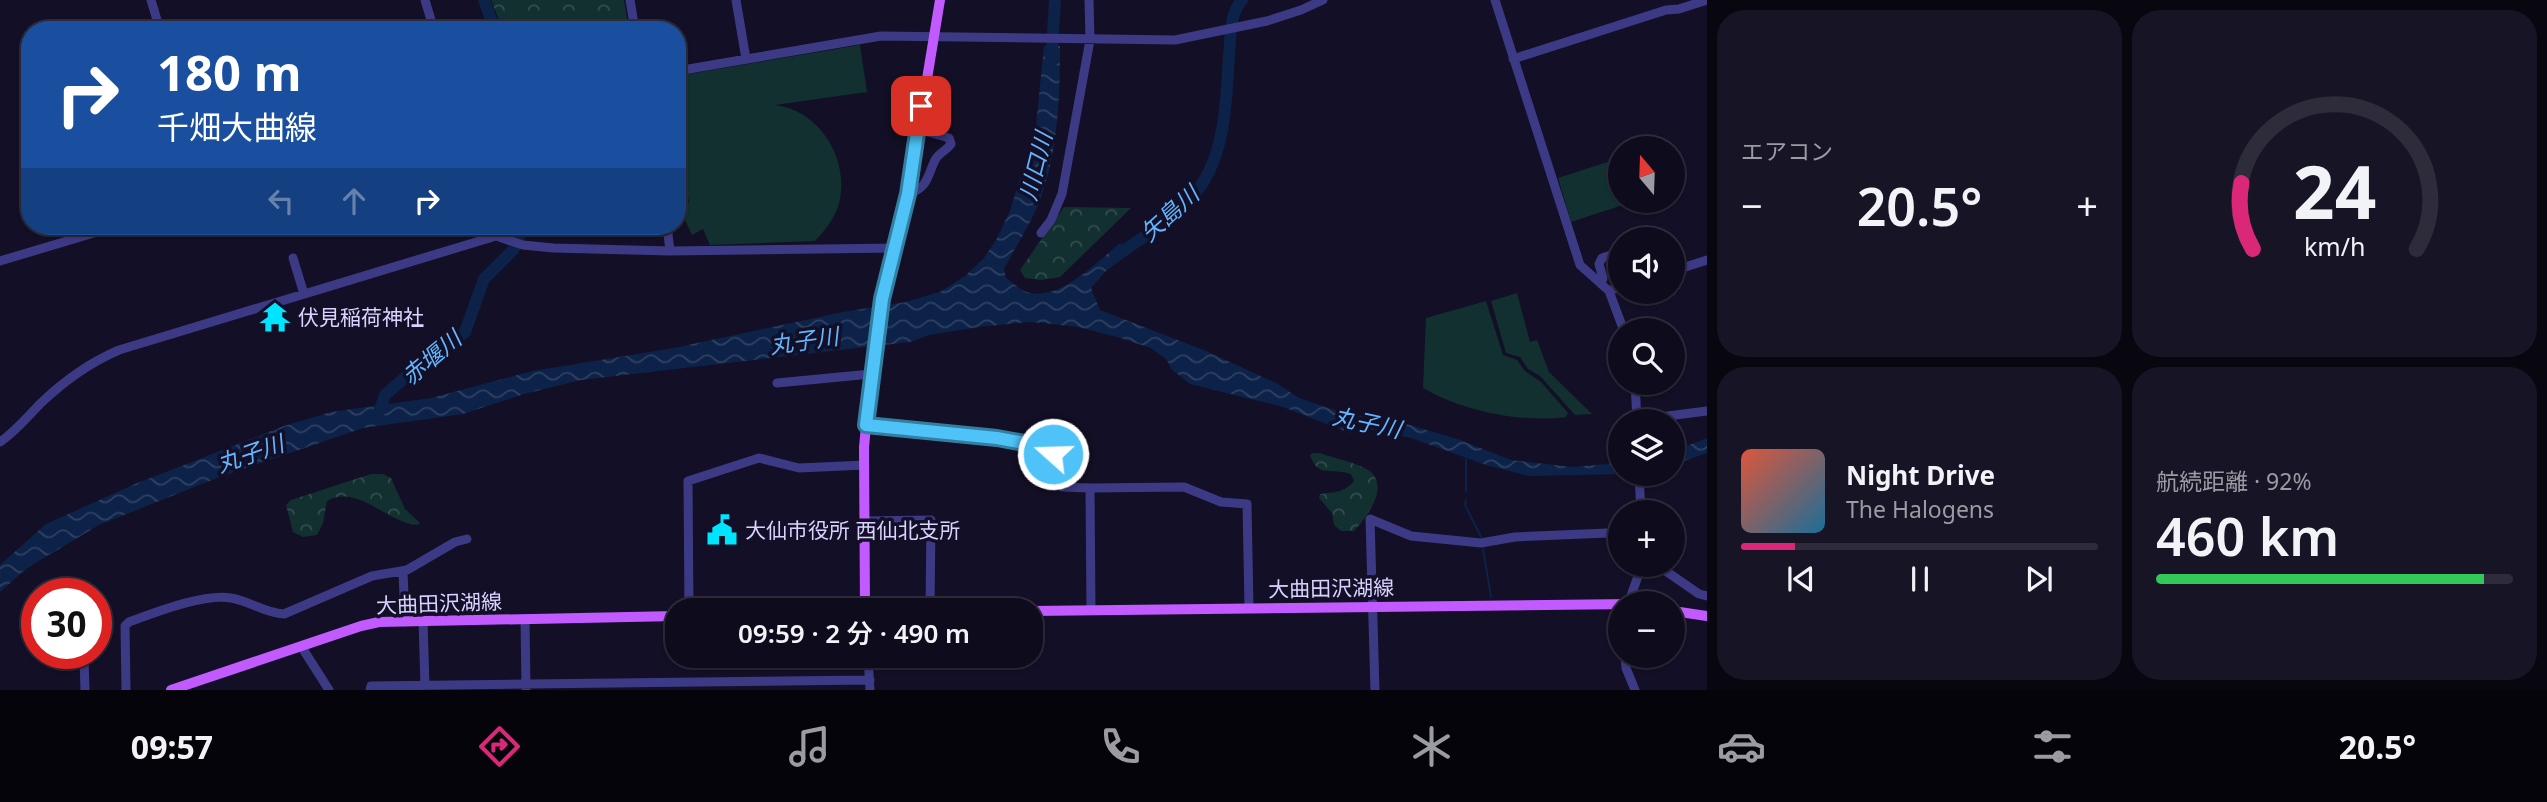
<!DOCTYPE html>
<html lang="ja">
<head>
<meta charset="utf-8">
<style>
	:root { --surface:#0e0b1c; --page:#171425; --text:#f1f3f6; --muted:#9b9ba3; --line:#2e2b3b; --accent:#db2777 }
	body { margin:0; font-family:"Noto Sans","Noto Sans JP",sans-serif; background:var(--page); color:var(--text); height:100vh; display:flex; flex-direction:column; font-size:26px; white-space:nowrap }
	* { box-sizing:border-box; margin:0 }
	p { font-size:23px; color:var(--muted) }
	.icon { flex:none; width:38px; height:38px; fill:none; stroke:currentColor; stroke-width:2; stroke-linecap:round; stroke-linejoin:round }
	.map { position:relative; flex:1; overflow:hidden }
	.drawer { display:flex; flex-direction:column; gap:10px; padding:10px; background:#08060f; width:840px }
	.drawer>* { flex:none }
	.top-card { position:absolute; left:21px; top:21px; width:665px; height:214px; border-radius:28px; box-shadow:0 2px 5px #0004,0 0 0 2px var(--line); background:#1a4fa0; color:#fff; overflow:hidden }
	.needle { width:46px; rotate:341deg }
	.controls { position:absolute; left:1608px; top:136px; display:grid; gap:14px }
	.controls a { display:grid; place-items:center; width:77px; height:77px; border-radius:50%; background:var(--surface); box-shadow:0 2px 5px #0004,0 0 0 2px var(--line); font-size:35px }
	.speed { position:absolute; left:21px; top:578px; display:flex; gap:14px; font-size:35px; font-weight:700; text-align:center }
	.speed>* { display:grid; place-content:center; width:91px; height:91px; border-radius:50%; background:var(--surface); box-shadow:0 2px 5px #0004,0 0 0 2px var(--line); line-height:1 }
	.speed .limit { border:10px solid #d22; background:#fff; color:#111 }
	.pin { position:absolute; display:grid; place-items:center; width:60px; height:60px; color:#fff; margin:-30px; border-radius:14px; box-shadow:0 4px 10px #0006 }
	.me { position:absolute; width:77px; margin:-38px; rotate:290deg; stroke-linejoin:round; filter:drop-shadow(0 0 5px #0008) }
	.turn { display:flex; align-items:center; gap:24px; height:147px; padding:0 21px; font-size:32px }
	.turn .icon { width:91px; height:91px; stroke-width:2.5 }
	.turn b { display:block; font-size:49px; line-height:60px }
	.lanes { display:flex; align-items:center; height:66px; padding:0 21px; background:#0003; justify-content:center; gap:35px; direction:ltr }
	.lanes .off { opacity:.35 }
	.big { font-size:52px; font-weight:600; line-height:1.1 }
	.drawer .widget { flex:1; display:flex; flex-direction:column; justify-content:center; gap:10px; min-width:0; padding:0 24px; border-radius:28px; background:var(--page) }
	.drawer .dial { align-items:center; gap:0 }
	.dial svg { height:182px; overflow:visible; fill:none; stroke:var(--line); stroke-width:7; stroke-linecap:round; text-anchor:middle }
	.dial text { fill:var(--text); stroke:none }
	.song { display:flex; align-items:center; gap:21px }
	.cover { width:84px; height:84px; border-radius:10px; background:linear-gradient(135deg,hsl(10 70% 55%),hsl(200 70% 35%)) }
	.played { height:7px; border-radius:4px; background:linear-gradient(90deg,var(--accent) 15%,var(--line) 15%) }
	.keys { display:flex; justify-content:space-around; direction:ltr }
	.heat { display:flex; justify-content:space-between; align-items:center; font-size:38px; direction:ltr }
	.charge { height:10px; border-radius:5px; background:linear-gradient(90deg,#34c759 92%,var(--line) 0) }
	.drawer .tiles { flex:1; display:grid; gap:10px; grid-template-columns:repeat(2,1fr) }
	.trip { position:absolute; left:665px; top:598px; width:378px; height:70px; border-radius:28px; background:var(--surface); box-shadow:0 2px 5px #0004,0 0 0 2px var(--line); font-weight:600; line-height:70px; text-align:center }
	.dock { display:flex; height:112px; justify-content:space-around; align-items:center; background:#06040b; color:var(--muted) }
	.dock .icon { width:49px; height:49px }
	.dock .on { color:var(--accent) }
	.dock b { font-size:32px; color:var(--text) }
	main { display:flex; flex:1; min-height:0 }
	.map>svg:first-child { display:block }
	.grass { fill:#12302f }
	.forest { fill:url(#forest-crowns) }
	.water { fill:url(#water-waves) }
	.lines { fill:none; stroke-linecap:round; stroke-linejoin:round }
	.stream { stroke:#0c2248; stroke-width:2 }
	.river { stroke:#0c2248; stroke-width:12 }
	.minor { stroke:#3d3a85; stroke-width:9 }
	.major { stroke:#c25bff; stroke-width:10 }
	.route-casing { stroke:#337fa1; stroke-width:18 }
	.route { stroke:#4fc3f7; stroke-width:12 }
	.labels { text-anchor:middle; dominant-baseline:central; stroke-width:7; stroke-linejoin:round; paint-order:stroke }
	.poi-label { font-size:21px; fill:#d9d4ff; stroke:#130f26; text-anchor:start }
	.street-label { font-size:21px; fill:#d9d4ff; stroke:#130f26 }
	.water-label { font-size:23px; font-style:italic; fill:#62b6ff; stroke:#130f26 }
</style>
</head>
<body>
<main>
<div class="map">
<svg width="1707" height="690" viewBox="0 0 1707 690">
	<defs>
		<pattern id="forest-crowns" width="20" height="18" patternUnits="userSpaceOnUse" patternTransform="scale(1.75)"><rect width="20" height="18" fill="#12302f"/><path d="M2 6a3 3 0 1 1 6 0M12 15a3 3 0 1 1 6 0" fill="none" stroke="#344d4e"/></pattern>
		<pattern id="water-waves" width="16" height="10" patternUnits="userSpaceOnUse" patternTransform="scale(1.75)"><rect width="16" height="10" fill="#0c2248"/><path d="M0 5q4-4 8 0t8 0" fill="none" stroke="#2f4163"/></pattern>
	</defs>
	<rect width="100%" height="100%" fill="#130f26"/>
	<!-- grass -->
	<path class="grass" d="M860 45 867 92 775 105C780 106 786 107 791 109 826 122 847 163 840 199 837 216 826 229 815 241L710 245 703 229 692 235 679 207 689 202 687 192 683 194 677 192V76Z
		M1620 158V201H1635L1571 222 1558 178Z
		M1517 293 1530 342 1537 340 1549 372 1592 414 1575 415 1540 376 1528 369 1520 357 1506 353 1491 301Z
		M1486 301 1503 355 1517 360 1525 371 1541 382 1568 413 1566 417C1521 423 1462 411 1423 388L1426 318Z"/>
	<!-- forest -->
	<path class="forest" d="M491 0H624L629 30H503Z
		M1064 207 1131 208 1060 277 1041 280 1025 278 1020 270Z
		M1313 453H1320C1333 458 1363 464 1372 473 1388 490 1366 518 1354 531H1341L1334 525 1332 513 1319 498 1320 494C1335 492 1344 493 1354 481L1351 474C1331 467 1318 479 1310 455Z
		M371 474H383L391 478 405 509 420 523 418 525C388 524 358 483 327 501L323 523 317 535 303 537 293 532 286 505 291 500Z"/>
	<!-- water -->
	<path class="water" d="M1044 46H1060C1060 100 1058 161 1035 212 1026 231 1014 250 1004 269L1006 278C1012 282 1018 288 1024 291 1056 305 1097 262 1120 243L1131 252 1106 271 1091 288 1100 310 1206 351 1276 383 1299 398 1349 415 1374 416 1407 424 1460 440 1511 460 1572 467 1620 463V474L1529 476 1486 465 1411 438 1349 424 1347 426 1352 434 1283 407 1190 384 1171 369 1167 360 1151 348 1117 337 1078 327 1043 323 1028 322 979 327 929 335 910 342 581 380 524 394 463 414 363 428 217 478 99 525 27 568 0 592V565L46 524 135 484 284 426 331 412 431 398 533 371 674 348 843 312 906 302 940 292 965 276 984 258 996 240 1010 211 1036 126Z
		M1707 438V453L1673 465V451Z"/>
	<g class="lines">
		<!-- stream -->
		<path class="stream" d="M1466 459V492
			M1466 500 1465 505 1481 537
			M1483 549 1491 597"/>
		<!-- river -->
		<path class="river" d="M484 0 495 30
			M1051 63 1055 0
			M1115 257C1145 235 1184 213 1204 181 1226 144 1226 98 1229 56 1231 38 1229 14 1242 0
			M378 415 385 395 409 374 465 332 484 279 513 250 524 226"/>
		<!-- minor -->
		<path class="minor" d="M151 0 160 30
			M425 0 434 30
			M630 0 635 30
			M736 0 746 59
			M1495 0 1580 265 1609 291
			M1513 59 1666 10 1679 9 1707 0
			M677 71 881 36 1175 40 1267 21 1301 10 1323 0
			M908 194C928 188 927 177 935 160 939 153 947 150 951 144L949 138 917 129
			M667 226 670 251
			M1041 233 1051 220 1062 194 1090 40 1089 0
			M293 258 304 294
			M0 261 117 226
			M1673 271 1707 260
			M1601 284 1603 278 1599 264 1602 258 1620 252
			M1620 287 1609 291 1624 331
			M777 383 871 374
			M1635 383 1637 420 1707 411
			M866 425 946 432 1047 447 1053 454 1059 484 1062 487 1090 488
			M0 442C16 431 27 417 41 403 63 382 91 362 119 350L496 236 523 245 553 248 670 251 896 248
			M1639 474 1641 513
			M866 521 931 520 930 611
			M1657 565 1699 594 1707 596
			M403 571 405 622
			M1628 604 1642 565
			M1091 610 1090 488 1184 487 1221 502 1247 504 1249 608
			M689 611 688 481 759 458 799 468 865 465
			M525 619 526 688
			M423 621 425 686
			M301 646 329 690
			M82 653 84 659 85 690
			M868 656 870 690
			M1625 656 1626 668 1635 690
			M126 690 125 626 129 622C154 613 204 593 231 598 250 601 264 613 284 614L372 576 407 570 455 542 467 539
			M370 690 371 686 870 680
			M1375 690 1370 519 1411 536 1481 543 1515 537 1607 533 1620 540"/>
		<!-- major -->
		<path class="major" d="M865 611 864 447 871 374 882 299 908 194 940 0
			M1031 611 1632 604
			M1673 611 1707 616
			M171 690 361 626 379 622 677 616"/>
	</g>
	<g class="lines">
		<!-- route casing -->
		<g class="route-casing">
			<path id="route" d="M921 106 908 194 882 299 866 425 997 438 1047 447 1053 454"/>
		</g>
		<!-- route -->
		<use href="#route" class="route"/>
	</g>
	<!-- icons -->
	<defs>
		<g id="temple-bare" transform="scale(2.415)"><path d="M0-6L5-2H3V0L6.5 2.5H4V6H1.5V3h-3V6H-4V2.5H-6.5L-3 0V-2H-5Z" fill="#00e5ff" stroke="#130f26" stroke-width="2.5" paint-order="stroke"/></g>
		<g id="civic-bare" transform="scale(2.415)"><path d="M-.6-6.5H3V-4.5H.6V-3L4-1V1h2V6H-6V1h2V-1L-.6-3ZM-1.2 2.5V6h2.4V2.5Z" fill="#00e5ff" stroke="#130f26" stroke-width="2.5" paint-order="stroke"/></g>
	</defs>
	<g fill-rule="evenodd">
		<use href="#temple-bare" x="275" y="317"/>
		<use href="#civic-bare" x="722" y="530"/>
	</g>
	<g class="labels">
		<!-- poi labels -->
		<g class="poi-label">
			<text x="298" y="317">伏見稲荷神社</text>
			<text x="745" y="530">大仙市役所 西仙北支所</text>
		</g>
		<!-- street labels -->
		<g class="street-label">
			<text transform="translate(1331 588) rotate(-1)">大曲田沢湖線</text>
			<text transform="translate(439 603) rotate(-2)">大曲田沢湖線</text>
		</g>
		<!-- water labels -->
		<g class="water-label">
			<text transform="translate(1035 166) rotate(-76)">川口川</text>
			<text transform="translate(1169 213) rotate(-42)">矢島川</text>
			<text transform="translate(804 340) rotate(-8)">丸子川</text>
			<text transform="translate(431 357) rotate(-40)">赤堰川</text>
			<text transform="translate(1367 422) rotate(12)">丸子川</text>
			<text transform="translate(250 453) rotate(-19)">丸子川</text>
		</g>
	</g>
</svg>
<div class="controls">
<a><svg class="needle" viewBox="-14 -14 28 28"><path d="M0-13l5 13h-10z" fill="#e53935"/><path d="M0 13l5-13h-10z" fill="#9b9ba3"/></svg></a>
<a><svg class="icon" aria-label="sound" viewBox="0 0 24 24"><path d="M4 9h4l5-4v14l-5-4H4zM17 9q2 3 0 6"/></svg></a>
<a><svg class="icon" aria-label="search" viewBox="0 0 24 24"><circle cx="10" cy="10" r="6"/><path d="M15 15l6 6"/></svg></a>
<a><svg class="icon" aria-label="layers" viewBox="0 0 24 24"><path d="M12 4l9 5-9 5-9-5zM3 14l9 5 9-5"/></svg></a>
<a>+</a>
<a>−</a>
</div>
<div class="speed"><div class="limit">30</div></div>
<div class="pin" style="left:921px;top:106px;background:#d93025"><svg class="icon" aria-label="arrive" viewBox="0 0 24 24"><path d="M6 21V4h12l-3 4 3 4H6"/></svg></div>
<svg class="me" style="left:1053px;top:454px" viewBox="-20 -20 40 40"><circle r="17" fill="#4fc3f7" stroke="#fff" stroke-width="3"/><path d="M0-11L8 9 0 5-8 9z" fill="#fff"/></svg>
<div class="trip">09:59 · 2 分 · 490 m</div>
<div class="top-card">
<div class="turn"><svg class="icon" aria-label="right" viewBox="0 0 24 24"><path d="M7 20v-9h11M14 6l5 5-5 5"/></svg><div><b>180 m</b>千畑大曲線</div></div>
<div class="lanes"><svg class="icon off" aria-label="left" viewBox="0 0 24 24"><path d="M17 20v-9H6M10 6l-5 5 5 5"/></svg><svg class="icon off" aria-label="ahead" viewBox="0 0 24 24"><path d="M12 20V5M6 11l6-6 6 6"/></svg><svg class="icon" aria-label="right" viewBox="0 0 24 24"><path d="M7 20v-9h11M14 6l5 5-5 5"/></svg></div>
</div>
</div>
<section class="drawer">
<div class="tiles">
<div class="widget"><p>エアコン</p>
<div class="heat"><a>−</a><b class="big">20.5°</b><a>+</a></div>
</div>
<div class="widget dial"><svg viewBox="0 0 100 80">
<path d="M14 69A42 42 0 1 1 86 69"/>
<path d="M14 69A42 42 0 0 1 9 40" stroke="#db2777"/>
<text x="50" y="56" font-size="32" font-weight="700">24</text>
<text x="50" y="72" font-size="11">km/h</text>
</svg></div>
<div class="widget">
<div class="song"><i class="cover"></i><div><b>Night Drive</b><p>The Halogens</p></div></div>
<div class="played"></div>
<div class="keys"><svg class="icon" aria-label="previous" viewBox="0 0 24 24"><path d="M18 5L8 12l10 7zM5 5v14"/></svg><svg class="icon" aria-label="pause" viewBox="0 0 24 24"><path d="M8 5v14M16 5v14"/></svg><svg class="icon" aria-label="next" viewBox="0 0 24 24"><path d="M6 5l10 7-10 7zM19 5v14"/></svg></div>
</div>
<div class="widget"><p>航続距離 · 92%</p><b class="big">460 km</b><div class="charge"></div></div>
</div>
</section>
</main>
<nav class="dock">
<b>09:57</b>
<svg class="icon on" aria-label="directions" viewBox="0 0 24 24"><path d="M12 3l9 9-9 9-9-9zM9 14v-3h6M13 9l2 2-2 2"/></svg>
<svg class="icon" aria-label="music" viewBox="0 0 24 24"><path d="M9 18V5l10-2v13"/><circle cx="6" cy="18" r="3"/><circle cx="16" cy="16" r="3"/></svg>
<svg class="icon" aria-label="phone" viewBox="0 0 24 24"><path d="M5 4h4l2 5-3 2q2 4 5 5l2-3 5 2v4C11 20 4 13 5 4z"/></svg>
<svg class="icon" aria-label="climate" viewBox="0 0 24 24"><path d="M12 3v18M4 7l16 10M4 17L20 7"/></svg>
<svg class="icon" aria-label="car" viewBox="0 0 24 24"><path d="M5 17H2v-5l4-1 3-4h7l3 4 3 1v5h-3M9 17h6M6 11h13"/><circle cx="7" cy="17" r="2"/><circle cx="17" cy="17" r="2"/></svg>
<svg class="icon" aria-label="filters" viewBox="0 0 24 24"><path d="M4 7h16M4 17h16"/><circle cx="9" cy="7" r="2"/><circle cx="15" cy="17" r="2"/></svg>
<b>20.5°</b>
</nav>
</body>
</html>
